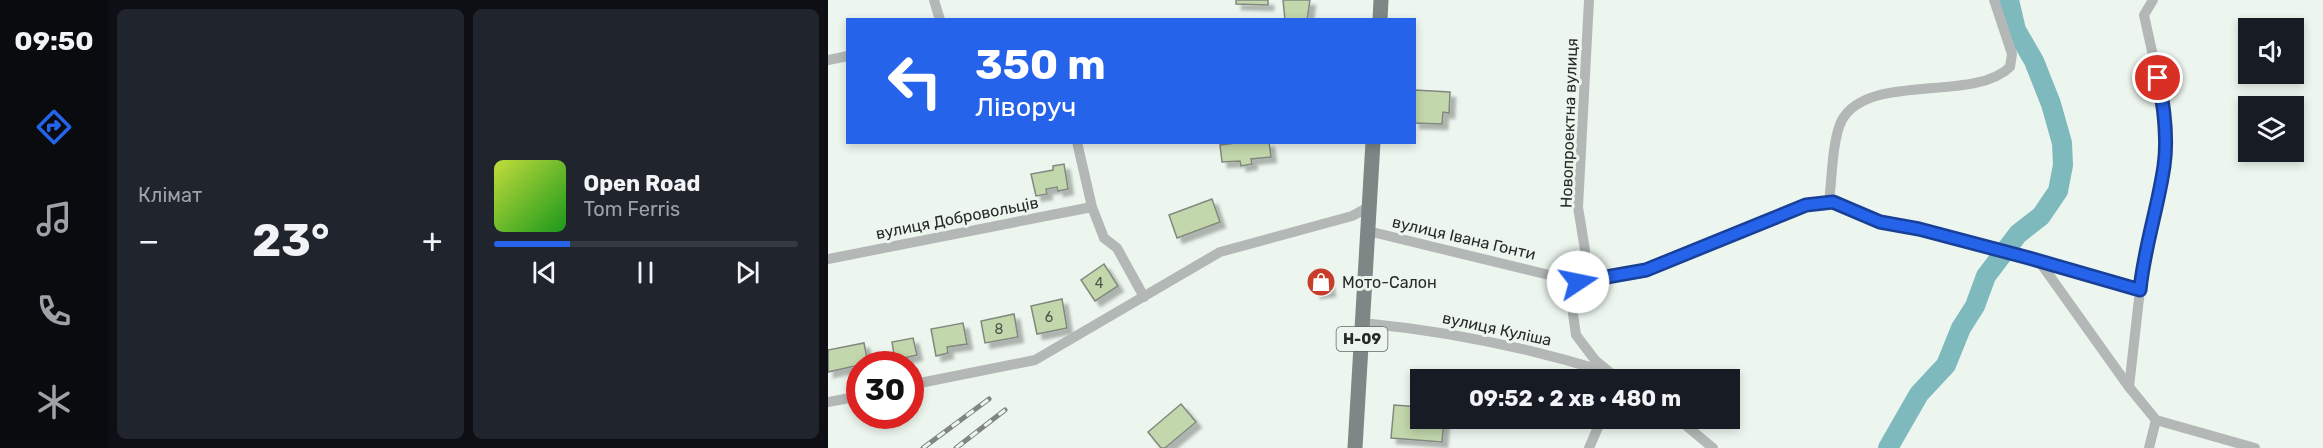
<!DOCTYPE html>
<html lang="uk">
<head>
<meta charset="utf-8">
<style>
	:root { --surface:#171b24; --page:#20242c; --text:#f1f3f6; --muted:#9ea1a6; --line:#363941; --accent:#2563eb }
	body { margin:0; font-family:Rubik,sans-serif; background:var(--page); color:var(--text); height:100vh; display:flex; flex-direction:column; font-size:22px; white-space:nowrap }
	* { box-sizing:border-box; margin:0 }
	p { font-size:20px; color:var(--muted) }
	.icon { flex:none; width:33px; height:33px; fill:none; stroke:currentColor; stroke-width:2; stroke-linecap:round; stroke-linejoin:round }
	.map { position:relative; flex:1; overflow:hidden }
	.details { display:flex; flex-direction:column; gap:9px; padding:9px; background:#0d0f14; width:720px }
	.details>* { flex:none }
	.hud { position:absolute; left:18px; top:18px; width:570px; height:126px; border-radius:0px; box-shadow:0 3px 9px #0003; background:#2563eb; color:#fff; overflow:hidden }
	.controls { position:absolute; left:1410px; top:18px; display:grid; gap:12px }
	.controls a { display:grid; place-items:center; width:66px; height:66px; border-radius:0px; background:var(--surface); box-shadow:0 3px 9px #0003; font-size:30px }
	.speed { position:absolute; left:18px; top:351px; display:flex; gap:12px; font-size:30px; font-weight:700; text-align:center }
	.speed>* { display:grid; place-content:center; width:78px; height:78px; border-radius:50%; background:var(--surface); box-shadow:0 3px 9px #0003; line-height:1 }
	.speed .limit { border:9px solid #d22; background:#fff; color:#111 }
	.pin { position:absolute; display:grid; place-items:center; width:51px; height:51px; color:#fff; margin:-26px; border:3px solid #fff; border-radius:50%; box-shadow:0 2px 6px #0007 }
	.me { position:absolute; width:66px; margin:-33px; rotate:79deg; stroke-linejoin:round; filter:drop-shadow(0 0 4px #0008) }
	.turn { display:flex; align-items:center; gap:21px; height:126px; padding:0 30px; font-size:27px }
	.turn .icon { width:78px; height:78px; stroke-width:2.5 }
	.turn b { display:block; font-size:42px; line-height:51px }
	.big { font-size:45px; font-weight:700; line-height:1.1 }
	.details .tile { flex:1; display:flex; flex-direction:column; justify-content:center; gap:9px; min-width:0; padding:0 21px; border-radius:9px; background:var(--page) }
	.song { display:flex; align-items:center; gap:18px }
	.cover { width:72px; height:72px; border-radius:9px; background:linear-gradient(135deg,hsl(70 70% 55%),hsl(120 70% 35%)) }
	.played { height:6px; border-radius:3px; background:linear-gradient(90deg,var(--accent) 25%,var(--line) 25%) }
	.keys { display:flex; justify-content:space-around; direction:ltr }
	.heat { display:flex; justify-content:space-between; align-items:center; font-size:33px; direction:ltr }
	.details .tiles { flex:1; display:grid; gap:9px; grid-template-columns:repeat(2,1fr) }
	.trip { position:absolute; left:582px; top:369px; width:330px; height:60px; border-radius:0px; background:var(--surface); box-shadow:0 3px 9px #0003; font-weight:700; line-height:60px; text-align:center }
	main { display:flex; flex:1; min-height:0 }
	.tabs { display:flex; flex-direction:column; width:108px; justify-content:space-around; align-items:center; background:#090b0e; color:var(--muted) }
	.tabs .icon { width:42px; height:42px }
	.tabs .selected { color:var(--accent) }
	.tabs b { font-size:27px; color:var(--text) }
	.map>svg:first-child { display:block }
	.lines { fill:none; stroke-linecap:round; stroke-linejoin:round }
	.river { stroke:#7db9bd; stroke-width:20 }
	.building { fill:#c2d7ac; stroke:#83887f; stroke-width:1.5; filter:url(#shadow) }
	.minor { stroke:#b3b8b7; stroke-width:10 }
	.primary { stroke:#7e8785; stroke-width:15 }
	.rail-casing { stroke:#808782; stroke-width:5 }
	.rail { stroke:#ecf6ee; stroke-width:3; stroke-dasharray:9; stroke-linecap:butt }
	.route-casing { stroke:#184099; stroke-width:15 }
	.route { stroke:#2563eb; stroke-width:10 }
	.labels { text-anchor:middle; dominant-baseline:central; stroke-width:6; stroke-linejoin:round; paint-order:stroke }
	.number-label { font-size:14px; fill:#4e5649 }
	.shield { fill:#ecf6ee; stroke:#626863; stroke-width:1.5 }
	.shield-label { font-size:15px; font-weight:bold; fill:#272b28 }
	.street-label { font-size:16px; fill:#272b28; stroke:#ecf6ee }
	.poi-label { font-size:16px; fill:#272b28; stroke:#ecf6ee; text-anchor:start }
</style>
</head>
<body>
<main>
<nav class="tabs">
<b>09:50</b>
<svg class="icon selected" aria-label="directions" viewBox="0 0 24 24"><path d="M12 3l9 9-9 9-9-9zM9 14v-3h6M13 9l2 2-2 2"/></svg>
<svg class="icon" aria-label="music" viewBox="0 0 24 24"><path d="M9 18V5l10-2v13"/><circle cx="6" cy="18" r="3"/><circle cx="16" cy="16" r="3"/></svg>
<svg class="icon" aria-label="phone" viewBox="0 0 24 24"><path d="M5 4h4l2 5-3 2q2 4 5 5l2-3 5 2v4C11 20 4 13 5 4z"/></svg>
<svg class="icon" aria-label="climate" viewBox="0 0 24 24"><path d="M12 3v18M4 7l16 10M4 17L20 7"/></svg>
</nav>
<section class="details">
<div class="tiles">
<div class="tile"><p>Клімат</p>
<div class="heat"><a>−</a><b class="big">23°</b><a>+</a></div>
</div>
<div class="tile">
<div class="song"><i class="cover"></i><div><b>Open Road</b><p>Tom Ferris</p></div></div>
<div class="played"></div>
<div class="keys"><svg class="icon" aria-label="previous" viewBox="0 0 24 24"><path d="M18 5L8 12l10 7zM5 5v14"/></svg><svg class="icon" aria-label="pause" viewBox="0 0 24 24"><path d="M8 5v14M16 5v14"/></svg><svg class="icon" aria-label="next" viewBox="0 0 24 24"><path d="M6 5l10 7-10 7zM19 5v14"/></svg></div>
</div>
</div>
</section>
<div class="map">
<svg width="1495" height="448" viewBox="0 0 1495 448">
	<defs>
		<filter id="shadow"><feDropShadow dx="5.5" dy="5.5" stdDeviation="1.5" flood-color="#0004"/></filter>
	</defs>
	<rect width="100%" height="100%" fill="#ecf6ee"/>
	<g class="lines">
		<!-- river -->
		<path class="river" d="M1060 448 1091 394 1118 365 1133 328 1147 306 1158 276 1190 234 1213 216 1230 191 1235 165 1234 143 1223 104 1206 61 1188 30 1181 0"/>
	</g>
	<!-- building -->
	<path class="building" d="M408 0H440V5L408 4Z
		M455 0H482L479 20H457Z
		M586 90 622 92 621 113 615 112 614 124 586 123Z
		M415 142H441L443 157 423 159 424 164 413 166 412 161 394 162 392 145Z
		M236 164 240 189 230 191 229 187 218 189 219 194 208 196 203 174 225 170V166Z
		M384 199 392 222 349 238 341 215Z
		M276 264 290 286 267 301 253 280Z
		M499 271 502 291 487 293 484 273Z
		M234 299 239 328 209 334 203 306Z
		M186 314 190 337 157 343 153 321Z
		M135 323 139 344 119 347 120 353 108 356 103 329Z
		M85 338 89 355 67 360 64 342Z
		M36 343 40 363 0 372V350Z
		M353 404 368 422 337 448H333L320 432Z
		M566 405 592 407V418H616L614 442 563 438Z"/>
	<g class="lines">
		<!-- minor -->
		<path class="minor" d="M106 0 112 20
			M761 0 750 207 757 250 745 314 748 335 767 360 784 374 785 380
			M0 60 20 56
			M249 142 264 207 276 238 289 248 316 297
			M1001 202C1004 180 1004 139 1014 120 1041 72 1145 103 1182 67L1184 54 1166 0
			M540 231 750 282 818 270 978 205 1005 202 1052 222 1091 229 1201 258 1312 290 1301 387 1328 420 1427 448
			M0 259 264 207
			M1211 261 1301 387
			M1312 290 1316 256 1336 163 1333 92 1316 15 1325 0
			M535 323C617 331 699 347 778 372
			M82 385 207 360 392 252 524 216 541 207
			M0 402 32 396
			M849 418 885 448
			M761 448 774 418
			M1321 448 1328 420"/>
		<!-- primary -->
		<path class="primary" d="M552 20 553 0
			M527 448 545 142"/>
		<!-- rail casing -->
		<g class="rail-casing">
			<path id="rail" d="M95 448 161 399
				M128 448 177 410"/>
		</g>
		<!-- rail -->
		<use href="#rail" class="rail"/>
	</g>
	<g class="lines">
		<!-- route casing -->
		<g class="route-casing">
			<path id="route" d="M750 282 818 270 978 205 1005 202 1052 222 1091 229 1201 258 1312 290C1316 248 1330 208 1336 166 1340 138 1336 106 1330 78"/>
		</g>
		<!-- route -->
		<use href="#route" class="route"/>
	</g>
	<!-- icons -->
	<defs>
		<g id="shop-disc" transform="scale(1.5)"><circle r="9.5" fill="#c83c2b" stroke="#ecf6ee"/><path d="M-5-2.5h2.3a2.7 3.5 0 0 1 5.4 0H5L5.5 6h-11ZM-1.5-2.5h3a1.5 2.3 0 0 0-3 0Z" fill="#fff"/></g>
	</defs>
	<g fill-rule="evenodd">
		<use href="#shop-disc" x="493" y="282"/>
	</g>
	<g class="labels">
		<!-- number labels -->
		<g class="number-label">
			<text x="271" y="283">4</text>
			<text x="221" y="317">6</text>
			<text x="171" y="329">8</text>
		</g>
		<!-- shield labels -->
		<rect class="shield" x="508.5" y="327" width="51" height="24" rx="4.5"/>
		<g class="shield-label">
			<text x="534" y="339">Н-09</text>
		</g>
		<!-- street labels -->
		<g class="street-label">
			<text transform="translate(741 123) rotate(-88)">Новопроектна вулиця</text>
			<text transform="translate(129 218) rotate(-11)">вулиця Добровольців</text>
			<text transform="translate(636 238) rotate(13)">вулиця Івана Гонти</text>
			<text transform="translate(669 329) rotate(12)">вулиця Куліша</text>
		</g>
		<!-- poi labels -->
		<g class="poi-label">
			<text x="514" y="282">Мото-Салон</text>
		</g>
	</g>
</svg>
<div class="controls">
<a><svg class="icon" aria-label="sound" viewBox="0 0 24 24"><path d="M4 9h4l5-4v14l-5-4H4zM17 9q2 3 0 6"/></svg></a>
<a><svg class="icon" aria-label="layers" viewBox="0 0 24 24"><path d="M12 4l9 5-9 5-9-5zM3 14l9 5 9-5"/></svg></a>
</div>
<div class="speed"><div class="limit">30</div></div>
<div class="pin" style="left:1330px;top:78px;background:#d93025"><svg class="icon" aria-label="arrive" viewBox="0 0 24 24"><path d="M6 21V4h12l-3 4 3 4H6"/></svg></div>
<svg class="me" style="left:750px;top:282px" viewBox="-20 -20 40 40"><circle r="19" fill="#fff"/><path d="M0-13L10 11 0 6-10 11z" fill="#2563eb"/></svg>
<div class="trip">09:52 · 2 хв · 480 m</div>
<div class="hud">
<div class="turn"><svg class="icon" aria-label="left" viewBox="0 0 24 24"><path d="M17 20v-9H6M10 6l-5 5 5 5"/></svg><div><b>350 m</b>Ліворуч</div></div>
</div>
</div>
</main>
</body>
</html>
